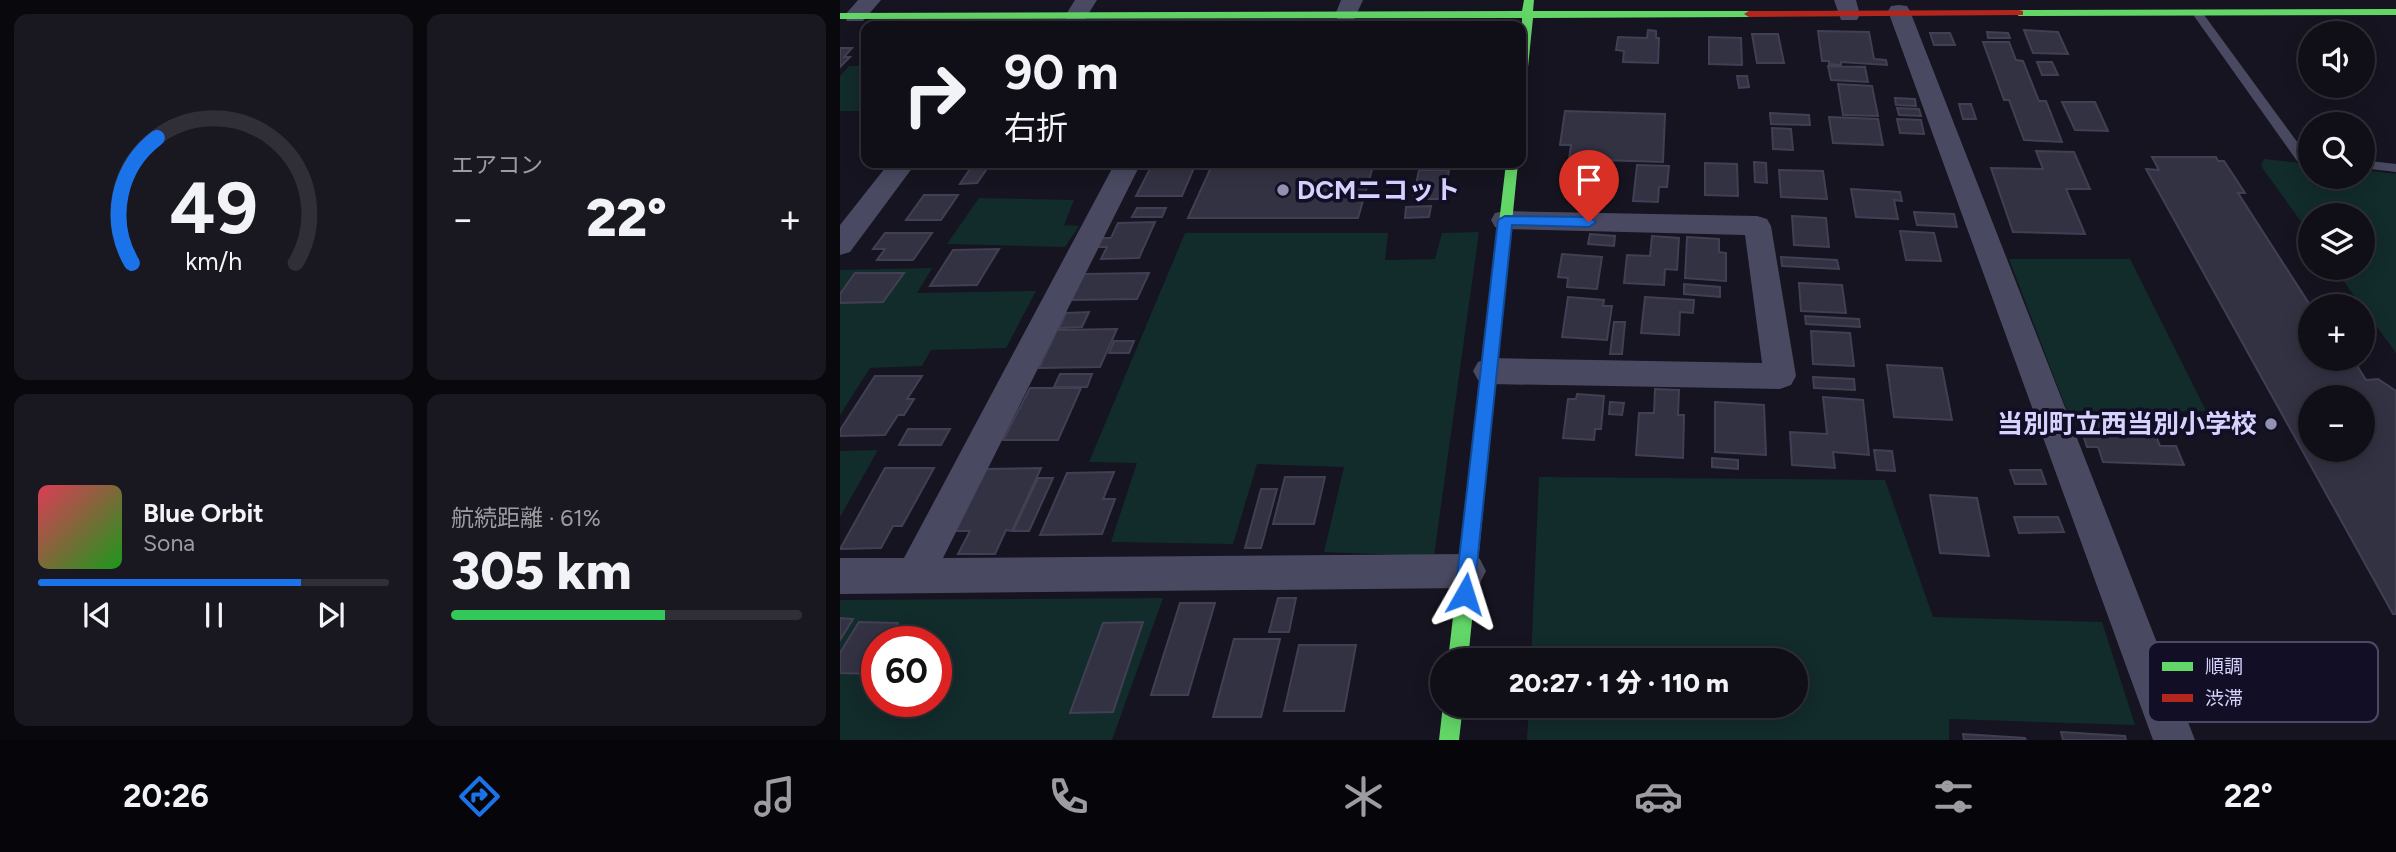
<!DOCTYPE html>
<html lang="ja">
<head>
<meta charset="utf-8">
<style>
	:root { --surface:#100f18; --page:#191821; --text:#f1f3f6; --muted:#9c9ca2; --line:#302f37; --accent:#1a73e8 }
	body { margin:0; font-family:Figtree,"Noto Sans JP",sans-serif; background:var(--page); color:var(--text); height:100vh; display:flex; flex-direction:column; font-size:26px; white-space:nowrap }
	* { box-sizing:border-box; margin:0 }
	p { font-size:23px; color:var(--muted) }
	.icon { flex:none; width:38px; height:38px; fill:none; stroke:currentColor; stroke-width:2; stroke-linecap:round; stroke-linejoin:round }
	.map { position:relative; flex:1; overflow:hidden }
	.side { display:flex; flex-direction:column; gap:14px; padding:14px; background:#09080d; width:840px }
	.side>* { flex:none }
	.top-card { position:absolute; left:21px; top:21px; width:665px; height:147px; border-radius:14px; box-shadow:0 4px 18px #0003,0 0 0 2px var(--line); background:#100f18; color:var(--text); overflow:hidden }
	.buttons { position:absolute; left:1458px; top:21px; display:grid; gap:14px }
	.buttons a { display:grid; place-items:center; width:77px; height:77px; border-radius:50%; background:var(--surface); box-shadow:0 4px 18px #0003,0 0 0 2px var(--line); font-size:35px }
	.speed { position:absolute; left:21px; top:626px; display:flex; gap:14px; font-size:35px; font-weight:700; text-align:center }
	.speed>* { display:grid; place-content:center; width:91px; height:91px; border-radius:50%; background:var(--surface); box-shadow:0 4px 18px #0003,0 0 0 2px var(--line); line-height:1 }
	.speed .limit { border:10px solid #d22; background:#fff; color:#111 }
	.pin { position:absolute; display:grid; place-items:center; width:60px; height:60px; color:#fff; margin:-72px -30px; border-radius:50% 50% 50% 0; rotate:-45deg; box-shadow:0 0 7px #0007 }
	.pin .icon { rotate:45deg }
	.me { position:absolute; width:77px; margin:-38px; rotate:6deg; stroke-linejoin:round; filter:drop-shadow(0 0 5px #0008) }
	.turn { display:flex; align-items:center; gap:24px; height:147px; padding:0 28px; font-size:32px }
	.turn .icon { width:91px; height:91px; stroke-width:2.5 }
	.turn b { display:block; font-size:49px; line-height:60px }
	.big { font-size:52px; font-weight:800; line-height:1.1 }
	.side .card { flex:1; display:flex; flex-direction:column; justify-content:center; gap:10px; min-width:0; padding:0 24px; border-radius:14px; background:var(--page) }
	.side .dial { align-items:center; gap:0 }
	.dial svg { height:182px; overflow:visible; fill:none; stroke:var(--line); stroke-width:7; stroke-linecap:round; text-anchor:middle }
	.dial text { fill:var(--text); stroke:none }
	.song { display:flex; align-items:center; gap:21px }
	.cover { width:84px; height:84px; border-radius:10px; background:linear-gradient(135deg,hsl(350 70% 55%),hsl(120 70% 35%)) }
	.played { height:7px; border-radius:4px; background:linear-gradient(90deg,var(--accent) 75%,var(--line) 75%) }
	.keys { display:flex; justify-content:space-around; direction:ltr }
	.heat { display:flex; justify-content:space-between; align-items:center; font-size:38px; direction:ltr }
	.charge { height:10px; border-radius:5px; background:linear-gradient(90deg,#34c759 61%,var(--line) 0) }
	.side .tiles { flex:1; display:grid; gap:14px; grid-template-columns:repeat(2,1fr) }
	.trip { position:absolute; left:590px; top:648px; width:378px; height:70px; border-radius:35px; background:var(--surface); box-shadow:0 4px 18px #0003,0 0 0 2px var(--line); font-weight:800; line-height:70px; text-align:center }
	.tabs { display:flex; height:112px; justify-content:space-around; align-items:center; background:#06060a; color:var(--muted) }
	.tabs .icon { width:49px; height:49px }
	.tabs .current { color:var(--accent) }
	.tabs b { font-size:32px; color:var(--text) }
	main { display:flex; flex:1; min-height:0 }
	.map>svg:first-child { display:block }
	.green { fill:#122c2b; fill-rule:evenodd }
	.building { fill:#333243; stroke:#413f54; stroke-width:2; fill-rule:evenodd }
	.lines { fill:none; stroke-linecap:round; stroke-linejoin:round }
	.lane { fill:#494961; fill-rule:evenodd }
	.street { fill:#494961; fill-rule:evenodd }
	.fast { fill:#63d668; fill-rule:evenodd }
	.jam { fill:#b3261e; fill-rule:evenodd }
	.route { fill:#1a73e8; stroke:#114b97; stroke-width:2 }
	.poi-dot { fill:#9291b1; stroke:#110e26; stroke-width:2.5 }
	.labels { text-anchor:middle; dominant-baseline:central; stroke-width:7; stroke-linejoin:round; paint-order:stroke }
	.poi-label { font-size:26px; font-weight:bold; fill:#d6d4ff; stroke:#110e26; text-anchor:start }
	.key { fill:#110e26; stroke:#4c4967; stroke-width:2 }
	.key-label { font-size:19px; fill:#d6d4ff }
</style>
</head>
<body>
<main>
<section class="side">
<div class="tiles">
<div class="card dial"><svg viewBox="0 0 100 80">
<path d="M14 69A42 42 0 1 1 86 69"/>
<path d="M14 69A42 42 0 0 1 25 14" stroke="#1a73e8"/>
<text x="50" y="56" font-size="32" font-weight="700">49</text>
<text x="50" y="72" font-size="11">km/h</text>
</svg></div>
<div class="card"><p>エアコン</p>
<div class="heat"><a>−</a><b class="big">22°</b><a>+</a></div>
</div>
<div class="card">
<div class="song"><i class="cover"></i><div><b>Blue Orbit</b><p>Sona</p></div></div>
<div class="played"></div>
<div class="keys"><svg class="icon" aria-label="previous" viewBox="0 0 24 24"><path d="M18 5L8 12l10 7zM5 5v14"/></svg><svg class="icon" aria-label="pause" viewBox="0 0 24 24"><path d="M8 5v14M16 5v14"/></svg><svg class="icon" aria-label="next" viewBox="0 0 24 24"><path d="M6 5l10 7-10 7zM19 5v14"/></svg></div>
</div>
<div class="card"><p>航続距離 · 61%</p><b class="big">305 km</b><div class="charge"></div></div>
</div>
</section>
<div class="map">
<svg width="1556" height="740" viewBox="0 0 1556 740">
	<rect width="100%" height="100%" fill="#151420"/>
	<!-- green -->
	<path class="green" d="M9 66H26V111H0V76Z
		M1424 159 1470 164V177H1522L1523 170 1556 174V353L1494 268H1522V215H1470V234L1421 166Z
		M139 198 234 200 224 225 239 226 225 247 107 244Z
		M639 232 594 556 484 552 504 467 417 464 393 544 271 542 297 463 249 462 345 233H548L545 260 595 259 602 233Z
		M1169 259H1290L1366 411H1227Z
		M92 268 77 293 196 291 166 348 91 350 82 366 30 368 0 415V270Z
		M38 450 0 517V451Z
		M699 477 1045 480 1093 617 1262 622 1295 725 1109 719V740H687L689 705H956V660H691Z
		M323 598 272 740H0V600ZM37 642H96V702H37Z"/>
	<!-- building -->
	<path class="building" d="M808 30 816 31V38H819L818 63 783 62 784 51 776 50 778 37 807 38Z
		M1184 30 1218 32 1228 54 1193 53Z
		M978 31 1029 32 1034 59 1046 60 1047 65 1001 62V65L989 64V61H982Z
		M1147 32 1168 33 1170 38H1148Z
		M1090 33H1110L1115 45H1094Z
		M912 34H938L944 63H917Z
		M869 37 901 38 902 65 869 64Z
		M1143 42H1169L1176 60 1183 61 1199 101H1206L1222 142 1184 140 1169 100H1164Z
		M0 48H12L4 57H10L0 67Z
		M1197 62H1212L1218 75H1202Z
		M988 66 1025 67 1028 82 991 80Z
		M897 76H907L909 87 899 88Z
		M998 84 1032 86 1038 116 1003 115Z
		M1055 98 1075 99 1076 106 1056 105Z
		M1222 102H1255L1268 131 1235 130Z
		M1119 104H1131L1136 119H1123Z
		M1057 108 1079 109 1081 116 1059 115Z
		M725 111 825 114 823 162 729 159 731 145H720Z
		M930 113 969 115 970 125 931 124Z
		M989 117 1038 119 1043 145 993 143Z
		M1057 119 1081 120 1084 134 1060 133Z
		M932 128 951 129 953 150 933 149Z
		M1196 151 1234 152 1250 189H1226L1245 234 1173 232 1151 168 1203 169Z
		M1312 157H1376L1378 161H1384L1405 193H1398L1470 305 1479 306H1470V359H1513L1526 380 1538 379 1556 391V614H1553L1306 169 1319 170ZM1470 397H1522V450H1470Z
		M914 162 926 163 927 183 915 182Z
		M134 163H151L137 183 120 184Z
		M313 163H356L342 196H296Z
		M373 163H534L518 218H348Z
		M865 163 897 164 898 196 865 195Z
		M797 165 829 166 827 187H819L818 202 793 201Z
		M579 170H609L604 199H573Z
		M939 170 983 171 987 199 941 197Z
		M1011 189 1060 192 1062 201 1054 200 1058 219 1016 217Z
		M84 195H118L101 220H66Z
		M591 206 589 217 565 218 566 207Z
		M297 208H326L322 217H292Z
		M1074 212 1114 214 1117 227 1077 225Z
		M952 216 986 218 989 247 954 245Z
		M315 222 299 258 261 259 267 247H257L262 238H271L278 223Z
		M1060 231 1094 233 1101 261 1066 260Z
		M45 233H92L73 260H37L45 249H33Z
		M750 234 775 236 774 246 748 244Z
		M812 236 839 238 837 270 825 269 824 285 784 283 787 255 810 256Z
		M847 237 879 239V252L886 253V281L845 278Z
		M159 249 137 285 90 286 113 250Z
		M722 254 762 257 757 289 727 287 728 278 718 277Z
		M941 257 997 260 999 269 942 266Z
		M15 273H64L43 302 0 303V294Z
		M309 273 297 299 230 300 244 274Z
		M959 283 1002 285 1006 313 961 311Z
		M844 284 880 287V297L844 294Z
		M728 297 764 300 763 306H772L767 340 722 337Z
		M805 297 854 300 853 313 840 312 839 335 801 333Z
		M249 312 242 327 219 328 226 313Z
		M965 316 1019 319 1020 327 966 324Z
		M774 322H785L782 354H770Z
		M277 329 260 367 199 368 217 330Z
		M971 331 1010 333 1014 366 973 364Z
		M274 341H294L289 353H269Z
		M1047 365 1102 368 1112 420 1054 417Z
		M220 374H252L247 387H214Z
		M35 376H82L67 399H74L64 415H58L45 435 0 436V430Z
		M973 377 1014 379 1015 390 974 388Z
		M190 388H241L218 440H163Z
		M815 389 839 390 838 415H844L843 458 796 455 799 413H814Z
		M737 394 764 396 761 429H755L754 440 723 438 728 399H736Z
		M983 397 1023 400 1029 455 993 452 995 468 952 465 950 432 987 434Z
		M770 402 784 403 782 415 769 414Z
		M875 402 924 405 926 455 875 452Z
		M1238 419 1310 422 1320 446H1336L1344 465 1263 462 1258 447H1247Z
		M68 429H110L101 445H59Z
		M1034 450 1052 451 1055 471 1037 470Z
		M872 458 898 460V469L872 467Z
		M45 468H94L62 526H53L41 548 0 549Z
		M201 468 172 531 166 530 155 554H118L130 531H113L144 469Z
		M1170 470H1201L1206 484H1175Z
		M274 472 263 499H275L262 534 200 535 227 473Z
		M445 477H485L474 524H433Z
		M198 478H213L189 531H173Z
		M421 489H437L421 548H405Z
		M1090 495 1137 498 1149 556 1100 553Z
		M1174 517H1218L1224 532 1179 533Z
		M438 598H456L449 632H429Z
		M340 603H375L348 695H311Z
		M0 618 13 619 0 640Z
		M19 622 58 623 47 642H37V661L30 674 0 673V653Z
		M303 622 273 712 230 713 263 623Z
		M394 639H440L421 717H373Z
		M459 645H516L504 711H444Z
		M1221 732 1285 736 1286 740H1223Z
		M1123 734 1185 738 1186 740H1124Z"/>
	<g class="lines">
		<!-- lane -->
		<path class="lane" d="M1354 12H1362L1466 154 1470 155V163L1457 161 1354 16Z
			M1522 160 1556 164V172L1522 168Z"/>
		<!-- street -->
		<path class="street" d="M18 0H41L23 21H7L4 16Z
			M235 0H257L244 21H228L225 16Z
			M501 0H523L514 20H498L495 15Z
			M994 0H1016L1020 15 1017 20H1001Z
			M1059 5 1067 6 1070 11 1355 740H1313L1048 11 1051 6Z
			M49 163H76L10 252 0 255V225Z
			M275 163H301L103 558 627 554 640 559 646 571 640 583 627 588 0 594V558H64Z
			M665 211 917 216 927 219 931 226 956 376 951 385 940 389 649 384 638 380 633 371 638 362 649 358 922 363 905 235 665 229 655 227 651 220 655 213Z"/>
		<!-- fast -->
		<path class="fast" d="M684 0H694L693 11H909L914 14 909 17 693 18 687 77 681 81 682 18 0 19V13L682 11Z
			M1556 9V15L1179 16 1174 13 1179 10Z
			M666 163H678L628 660H608Z
			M603 705H623L619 740H599Z"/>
		<!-- jam -->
		<path class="jam" d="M1179 10 1183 11V15L909 17 904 14 909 11Z"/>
	</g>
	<!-- route -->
	<path class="route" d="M665 216 749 217 756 222 749 227 672 225 634 594 632 600 625 603 618 600 615 594 658 220Z"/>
	<!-- markers -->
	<g class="poi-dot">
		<circle cx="443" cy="190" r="7"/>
		<circle cx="1431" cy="424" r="7"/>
	</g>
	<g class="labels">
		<!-- poi labels -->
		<g class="poi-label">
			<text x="457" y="190">DCMニコット</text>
			<text x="1417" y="424" text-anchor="end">当別町立西当別小学校</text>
		</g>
	</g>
	<!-- legend -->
	<rect x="1308" y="642" width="230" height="80" rx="10" class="key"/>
	<rect x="1322" y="662" width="31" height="9" fill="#63d668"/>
	<rect x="1322" y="694" width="31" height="8" fill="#b3261e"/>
	<g class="key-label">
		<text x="1365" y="673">順調</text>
		<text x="1365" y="705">渋滞</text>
	</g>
</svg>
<div class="buttons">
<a><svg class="icon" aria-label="sound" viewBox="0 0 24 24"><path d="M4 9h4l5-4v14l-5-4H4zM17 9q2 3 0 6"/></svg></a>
<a><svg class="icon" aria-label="search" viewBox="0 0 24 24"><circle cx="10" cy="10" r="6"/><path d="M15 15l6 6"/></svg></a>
<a><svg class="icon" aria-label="layers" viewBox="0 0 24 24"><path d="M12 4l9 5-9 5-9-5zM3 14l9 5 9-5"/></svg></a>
<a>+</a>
<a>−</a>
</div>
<div class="speed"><div class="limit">60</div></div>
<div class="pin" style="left:749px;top:222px;background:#d93025"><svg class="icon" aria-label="arrive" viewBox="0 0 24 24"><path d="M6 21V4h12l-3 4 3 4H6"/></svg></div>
<svg class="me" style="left:625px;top:594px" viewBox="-20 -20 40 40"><path d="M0-17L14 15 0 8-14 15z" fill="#1a73e8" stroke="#fff" stroke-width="4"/></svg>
<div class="trip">20:27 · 1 分 · 110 m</div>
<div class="top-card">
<div class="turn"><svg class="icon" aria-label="right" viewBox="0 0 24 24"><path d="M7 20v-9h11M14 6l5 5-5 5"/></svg><div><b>90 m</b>右折</div></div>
</div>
</div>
</main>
<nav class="tabs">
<b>20:26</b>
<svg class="icon current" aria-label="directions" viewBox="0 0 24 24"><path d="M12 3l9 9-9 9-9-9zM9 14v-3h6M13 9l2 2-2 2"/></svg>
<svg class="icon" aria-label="music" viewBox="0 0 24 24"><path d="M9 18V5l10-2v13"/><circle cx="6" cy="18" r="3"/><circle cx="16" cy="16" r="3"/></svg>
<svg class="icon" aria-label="phone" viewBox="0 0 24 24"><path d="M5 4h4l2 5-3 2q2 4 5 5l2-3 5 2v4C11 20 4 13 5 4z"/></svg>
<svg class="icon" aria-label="climate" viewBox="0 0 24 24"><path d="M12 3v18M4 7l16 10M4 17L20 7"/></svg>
<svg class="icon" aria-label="car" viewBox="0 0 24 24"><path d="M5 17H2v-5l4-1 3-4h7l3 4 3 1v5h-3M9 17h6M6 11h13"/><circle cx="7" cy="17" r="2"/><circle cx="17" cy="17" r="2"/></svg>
<svg class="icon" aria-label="filters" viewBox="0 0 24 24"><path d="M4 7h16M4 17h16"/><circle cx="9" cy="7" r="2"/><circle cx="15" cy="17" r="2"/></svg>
<b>22°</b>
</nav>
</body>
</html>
